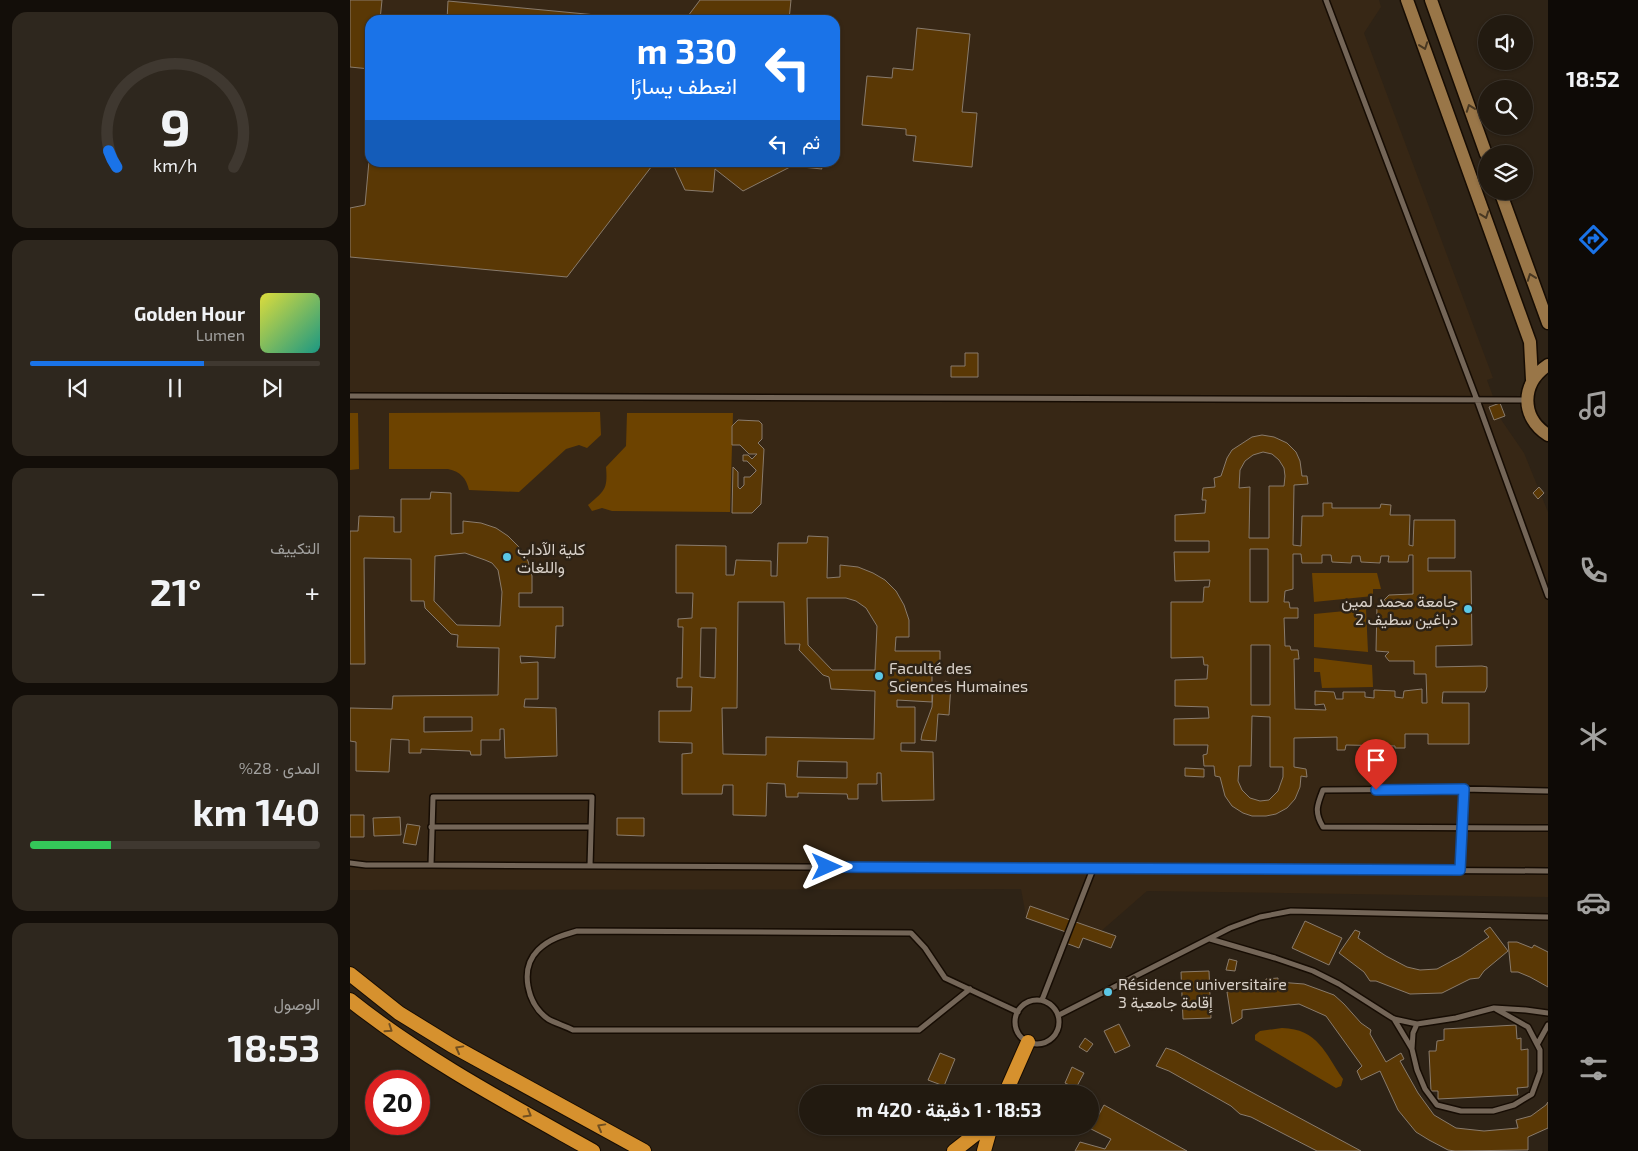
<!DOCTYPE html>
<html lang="ar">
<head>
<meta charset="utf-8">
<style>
	:root { --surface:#221a10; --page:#2e271e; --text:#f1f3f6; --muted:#a2a19f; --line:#3f3830; --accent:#1a73e8 }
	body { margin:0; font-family:"Exo 2",Vazirmatn,sans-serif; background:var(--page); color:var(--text); direction:rtl; height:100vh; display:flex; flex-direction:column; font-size:19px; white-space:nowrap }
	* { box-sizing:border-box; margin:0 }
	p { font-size:16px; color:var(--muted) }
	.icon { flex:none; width:28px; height:28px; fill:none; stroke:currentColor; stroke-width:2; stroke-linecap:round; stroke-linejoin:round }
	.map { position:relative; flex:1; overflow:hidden; direction:ltr }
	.details { display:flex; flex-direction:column; gap:12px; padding:12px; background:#130e09; width:350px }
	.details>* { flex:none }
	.guide { position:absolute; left:15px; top:15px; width:475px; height:152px; border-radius:15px; box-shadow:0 1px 4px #0004,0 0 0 1px var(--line); direction:rtl; background:#1a73e8; color:#fff; overflow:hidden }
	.controls { position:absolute; left:1128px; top:15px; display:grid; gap:10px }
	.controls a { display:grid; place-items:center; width:55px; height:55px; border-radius:50%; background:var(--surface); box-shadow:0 1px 4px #0004,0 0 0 1px var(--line); font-size:25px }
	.speed { position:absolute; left:15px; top:1070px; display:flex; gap:10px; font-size:25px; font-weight:700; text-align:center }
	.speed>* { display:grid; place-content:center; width:65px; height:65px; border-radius:50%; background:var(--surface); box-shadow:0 1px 4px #0004,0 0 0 1px var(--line); line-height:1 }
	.speed .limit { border:8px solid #d22; background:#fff; color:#111 }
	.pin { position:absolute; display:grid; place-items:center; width:42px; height:42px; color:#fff; margin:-51px -21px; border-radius:50% 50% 50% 0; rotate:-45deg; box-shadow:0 0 5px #0007 }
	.pin .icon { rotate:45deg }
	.me { position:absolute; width:55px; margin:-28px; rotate:90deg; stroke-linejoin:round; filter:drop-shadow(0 0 4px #0008) }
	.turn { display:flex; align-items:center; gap:18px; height:105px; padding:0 20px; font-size:22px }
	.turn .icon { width:65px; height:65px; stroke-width:2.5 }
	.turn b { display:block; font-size:35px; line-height:42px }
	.then { display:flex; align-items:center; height:48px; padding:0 20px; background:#0003; gap:10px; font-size:19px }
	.big { font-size:38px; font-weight:700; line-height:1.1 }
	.details .tile { flex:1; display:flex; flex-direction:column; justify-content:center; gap:8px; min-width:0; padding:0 18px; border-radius:15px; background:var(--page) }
	.details .dial { align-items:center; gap:0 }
	.dial svg { height:130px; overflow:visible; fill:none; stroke:var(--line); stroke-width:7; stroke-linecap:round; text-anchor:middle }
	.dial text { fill:var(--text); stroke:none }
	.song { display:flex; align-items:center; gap:15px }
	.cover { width:60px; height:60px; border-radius:8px; background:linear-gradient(135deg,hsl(60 70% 55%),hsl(170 70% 35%)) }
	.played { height:5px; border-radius:2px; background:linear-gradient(90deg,var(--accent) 60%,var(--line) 60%) }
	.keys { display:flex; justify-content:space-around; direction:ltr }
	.heat { display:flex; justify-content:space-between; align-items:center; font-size:28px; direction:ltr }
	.charge { height:8px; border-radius:4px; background:linear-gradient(90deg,#34c759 28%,var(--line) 0) }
	.trip { position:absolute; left:449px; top:1085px; width:300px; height:50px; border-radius:25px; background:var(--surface); box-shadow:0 1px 4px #0004,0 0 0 1px var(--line); font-weight:700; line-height:50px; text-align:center; direction:rtl }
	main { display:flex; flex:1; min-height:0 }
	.tabs { display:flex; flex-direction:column; width:90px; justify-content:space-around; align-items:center; background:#0e0a06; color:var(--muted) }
	.tabs .icon { width:35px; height:35px }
	.tabs .selected { color:var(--accent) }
	.tabs b { font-size:22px; color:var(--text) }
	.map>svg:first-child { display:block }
	.built { fill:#372715; fill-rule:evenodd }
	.green { fill:#6d4300 }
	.building { fill:#5a3805; stroke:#897b6c; fill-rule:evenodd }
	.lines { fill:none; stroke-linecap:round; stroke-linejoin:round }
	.service-casing { stroke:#160c03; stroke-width:8 }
	.secondary-casing { stroke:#160c03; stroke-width:15 }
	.trunk-casing { stroke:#160c03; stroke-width:16 }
	.service { stroke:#746658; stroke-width:5 }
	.secondary { stroke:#997648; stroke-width:12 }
	.trunk { stroke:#d6912e; stroke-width:14 }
	.oneway { stroke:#493822 }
	.oneway2 { stroke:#714f20 }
	.route-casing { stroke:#114b97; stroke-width:12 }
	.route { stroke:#1a73e8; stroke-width:9 }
	.poi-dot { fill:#5bc8e7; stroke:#2e2316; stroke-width:2 }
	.labels { text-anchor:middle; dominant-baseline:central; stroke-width:5; stroke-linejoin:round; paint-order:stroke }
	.poi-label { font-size:16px; fill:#d9d1c9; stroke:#2e2316; text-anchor:start }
</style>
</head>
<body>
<main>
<nav class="tabs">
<b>18:52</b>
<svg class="icon selected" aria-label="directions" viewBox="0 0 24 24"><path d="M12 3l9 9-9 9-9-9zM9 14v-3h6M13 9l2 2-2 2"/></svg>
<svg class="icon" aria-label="music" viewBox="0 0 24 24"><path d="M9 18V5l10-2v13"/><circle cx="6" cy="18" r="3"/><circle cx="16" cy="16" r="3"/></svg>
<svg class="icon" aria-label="phone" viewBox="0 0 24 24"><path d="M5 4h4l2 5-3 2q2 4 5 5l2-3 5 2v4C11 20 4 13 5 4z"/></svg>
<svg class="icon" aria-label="climate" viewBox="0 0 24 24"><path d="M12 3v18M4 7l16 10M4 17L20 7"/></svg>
<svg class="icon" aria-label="car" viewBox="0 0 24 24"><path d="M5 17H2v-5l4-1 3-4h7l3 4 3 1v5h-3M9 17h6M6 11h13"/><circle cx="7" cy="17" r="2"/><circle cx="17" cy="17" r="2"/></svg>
<svg class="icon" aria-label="filters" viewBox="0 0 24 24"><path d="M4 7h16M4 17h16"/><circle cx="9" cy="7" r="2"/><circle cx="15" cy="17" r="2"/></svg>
</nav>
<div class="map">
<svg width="1198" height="1151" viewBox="0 0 1198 1151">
	<rect width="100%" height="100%" fill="#2e2316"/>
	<!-- built -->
	<path class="built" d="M0 0H1029L1031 7 1014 33 1143 378 1137 380 1152 421 1174 453 1198 512V897L797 891 742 939 676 916 671 889 0 890ZM20 20H485V162H20Z"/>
	<!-- green -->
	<path class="green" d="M250 412 251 435 237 448 229 445 216 449 169 492 119 490C116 478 111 472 98 469H39V413Z
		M0 413H8L9 469 0 470Z
		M277 413H383L380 512 262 511 252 508 242 511 238 505C254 491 258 490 256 467L276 446Z
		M962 573H1027L1031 589H1023V596L964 602Z
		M1016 609 1018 652 964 647V614Z
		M964 658 1022 665 1023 687 972 688 970 672H964Z
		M932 1028C968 1029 975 1053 993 1079L991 1086 986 1088 905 1040V1035L910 1031Z"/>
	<!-- building -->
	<path class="building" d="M0 0H32L30 20H20V69L0 67Z
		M350 0H441L439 20H335Z
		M98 1 299 20H97Z
		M567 28 620 34 612 112 627 113 622 167 563 161 566 136 556 135V129L512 125 517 76 542 78 543 68 563 70Z
		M20 150V162H305L217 277 0 257V208L15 205Z
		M322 162H469L472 169 442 166 393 191 365 169 363 192 335 190Z
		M615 353H628V377H601V366H615Z
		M1150 403 1155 416 1144 420 1139 407Z
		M388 420 409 421 412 424V439L408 443 414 449 411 504 402 513H382L383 467 388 472V487L390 489 394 485V477H400L406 471V470L397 461H393V455H398L402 459 407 454H399L390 445H382V426Z
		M912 435 924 437 937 443 946 452 950 461 952 476H957L958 484 944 485 943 545 951 546 952 516H973V503H982V508H1030L1031 504 1041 505 1040 515H1060L1059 545 1063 546 1064 520H1105V558H1078V571H1121L1122 645 1086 646V667L1132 666 1137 667V687L1135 692H1093L1092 703H1119V744H1078V734H1055V748H1045V746L996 745 995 750H987V737L944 738V767L956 769 957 777 951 776 950 787 945 799 937 808 926 814 916 816H902L893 813 882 806 875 796 870 777 865 776 864 766H854L853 755 857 754 858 745H824V719L859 718 858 707 825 706V680L857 679 858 665H854L853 657 821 658V602H853L854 587H859L860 580 825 581 824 552H859V541H825V515L855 513 856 500H852L853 488 865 487 864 478 871 476 877 458 882 450 902 437ZM913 452 922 454 929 460 934 468 935 476 934 486H919V538H899L900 487 889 488 890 470 895 461 903 455ZM900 549H918V602H900ZM943 554H951L952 563H972V555H981L982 562 1001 563 1002 556H1010L1011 562 1030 563 1031 556H1039L1038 562H1058L1059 555H1063V594L1039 595 1034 600 1040 605H1027L1026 651 1039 652 1035 656 1039 661H1064V674H1076L1077 703H1072V689L1054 691 1053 698 1045 697V691L1024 690V698L1015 697V692H993V699H986L984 692 965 691V705L974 704 976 710 945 709 944 659H949L948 650H941L940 646H935L934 618H948V608H940L939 602H934L935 591 943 589ZM901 645H920V705H901ZM902 716 920 717V767H933V777L928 791 919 800 910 801 900 798 892 790 888 781 889 766H901Z
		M1189 487 1194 493 1188 499 1183 493Z
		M81 492 101 493V534L113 533V521L131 523 146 528 158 536 169 547 178 561 182 576V593H169V607H213V626H206L205 658 170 656 171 663 188 662V699H175L174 707 206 708 207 756 155 758 154 729H150V740H131V755H121L120 751 71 749V753H59V740L41 739 39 772 6 771V742L0 741V708L42 709 43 696 148 695 149 648 107 647 108 635 101 634 75 608 74 601H61V559L14 558 15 664H0V531H8L9 516 44 517V532H51V499H80ZM115 553 135 560 142 563 148 570 152 592 150 626 107 625 84 601 85 556ZM74 717H122V731L74 732Z
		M458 536 478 537 477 578 490 577V565L508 567 523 573 535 580 546 591 554 605 559 620V637H546L545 651H590V670H582V702L547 700V707H565V743H551V751L583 752 584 800 532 801 531 773H527V784H508V799H498L497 794 448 793V797H436L435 784 417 783 416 816 383 815V785H373L372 794H332V754L342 753V743L309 742V711H341L342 687H327V678H332L333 627H328V619L342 618 343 593H326V545L376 546V575H384L386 560 421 561V576H427L428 543H457ZM457 598H496L506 601 516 608 527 626 525 670H482L458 645ZM388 602H434L435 644H450L449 650 473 675 479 677 481 689 525 691 524 739 416 737V755L373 754 372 708H387ZM351 628H366L365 678 350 677ZM448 761 497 762V778L447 777Z
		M595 681 601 683 599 715 588 714 586 741 571 740 572 734 582 707 583 690 586 683 595 684Z
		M835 768 854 769V777L835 776Z
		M0 815H14V837H0Z
		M50 817 51 835 24 836 23 818Z
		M267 818H294V836L267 835Z
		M57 824 70 826 66 845 53 843Z
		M680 906 766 936 761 948 733 938 729 948 713 942 716 932 676 918Z
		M955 921 992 938 979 965 942 948Z
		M1140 927 1158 951 1134 971 1129 978 1120 979 1092 993 1060 994 1026 981H1020L1014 972 989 953 1005 930 1010 932 1008 938 1036 956 1057 967 1070 970 1087 969 1111 956 1139 937 1134 931Z
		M1158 942H1167L1182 948 1184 945 1198 952V987L1180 977 1168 972H1161Z
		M879 959 887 961 885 971 876 970Z
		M859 971 861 1018 833 1019 831 972Z
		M928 978V982L954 984 984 995 994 1004 1011 1023 1021 1030 1020 1034 1036 1062 1051 1053 1054 1059 1050 1061 1068 1093 1084 1115 1106 1128 1134 1131 1168 1128 1166 1120 1181 1116 1196 1105 1198 1102V1128L1178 1137V1150L1105 1151 1098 1150 1079 1140 1066 1132 1048 1110 1030 1071 1011 1080 1007 1071 1012 1066 976 1016 949 1004 892 1010V1018L882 1024 877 992 915 983 916 979Z
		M769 1024 780 1046 765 1053 754 1031Z
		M1166 1025 1167 1039 1171 1038V1050L1178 1049V1087L1167 1088 1168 1095 1088 1099V1091H1081L1079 1051H1086L1087 1041 1094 1040V1029Z
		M735 1038 743 1044 737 1052 729 1047Z
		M816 1048 825 1051 1011 1151H967L901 1117 890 1114 881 1106 819 1071 806 1066Z
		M590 1053 605 1059 594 1086 578 1080Z
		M722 1067 734 1073 726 1088 715 1083Z
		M754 1105 837 1151H725L730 1142 755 1149 761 1139 741 1129Z"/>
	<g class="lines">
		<!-- service casing -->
		<g class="service-casing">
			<path id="service" d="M976 0 1127 400 1198 596
				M0 396 1176 400
				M1198 791 1114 789 973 790C967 805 964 812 973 827L1198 828
				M81 827H241
				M0 863 16 865H81L1198 871
				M81 865 83 797H242L240 866
				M1111 870 1114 789
				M860 939 925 958 963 971 989 984 1044 1019 1067 1024 1106 1018 1144 1008 1176 1010 1198 1013
				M620 989 569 1030H223C215 1026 205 1023 198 1019 177 1004 169 969 188 950 199 939 213 935 227 931L561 933 575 948 595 978 668 1012
				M665 1022a22 22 0 1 1 44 0a22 22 0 1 1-44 0Z
				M692 1000 743 869
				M709 1015 880 928 910 917 941 911 1198 917
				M1044 1019 1062 1049 1067 1070 1075 1089 1087 1105 1111 1111H1143L1164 1105 1182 1094 1190 1072V1050L1178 1027 1146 1009
				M1188 1043 1198 1025
				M1062 1049 1063 1033 1067 1024"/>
		</g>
		<!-- secondary casing -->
		<g class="secondary-casing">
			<path id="secondary" d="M1057 0 1180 342 1182 380
				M1081 0 1136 154
				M1150 191 1198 323
				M1198 365C1171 383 1170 417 1198 435"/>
		</g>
		<!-- trunk casing -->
		<g class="trunk-casing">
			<path id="trunk" d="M0 974 49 1013 101 1045 294 1151
				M0 1000C74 1059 161 1105 243 1151
				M655 1094 678 1042
				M604 1151 636 1126
				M634 1151 641 1126"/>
		</g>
		<!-- service -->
		<use href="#service" class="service"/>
		<!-- secondary -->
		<use href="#secondary" class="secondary"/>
		<!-- trunk -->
		<use href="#trunk" class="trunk"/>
	</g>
	<!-- one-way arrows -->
	<defs><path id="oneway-chevron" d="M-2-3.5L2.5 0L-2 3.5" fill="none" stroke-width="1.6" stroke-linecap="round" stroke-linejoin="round" transform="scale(1.25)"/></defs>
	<g class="oneway">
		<use href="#oneway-chevron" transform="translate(1074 46) rotate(70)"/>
		<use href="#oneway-chevron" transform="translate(1120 108) rotate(-110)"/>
		<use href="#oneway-chevron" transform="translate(1135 215) rotate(70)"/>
		<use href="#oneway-chevron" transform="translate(1181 277) rotate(-110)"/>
	</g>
	<g class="oneway2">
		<use href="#oneway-chevron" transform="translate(39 1029) rotate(34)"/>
		<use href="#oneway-chevron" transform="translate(109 1049) rotate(-151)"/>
		<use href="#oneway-chevron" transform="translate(178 1114) rotate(30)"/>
		<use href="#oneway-chevron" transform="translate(251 1127) rotate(-151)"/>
	</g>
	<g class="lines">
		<!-- route casing -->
		<g class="route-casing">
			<path id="route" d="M477 867 1110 870 1114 789 1026 790"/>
		</g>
		<!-- route -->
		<use href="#route" class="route"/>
	</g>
	<!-- markers -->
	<g class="poi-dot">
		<circle cx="157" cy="557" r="5"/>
		<circle cx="1118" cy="609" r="5"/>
		<circle cx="529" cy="676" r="5"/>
		<circle cx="758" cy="992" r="5"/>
	</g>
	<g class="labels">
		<!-- poi labels -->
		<g class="poi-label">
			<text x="167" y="548">كلية الآداب<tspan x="167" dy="18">واللغات</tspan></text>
			<text x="1108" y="600" text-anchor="end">جامعة محمد لمين<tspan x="1108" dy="18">دباغين سطيف 2</tspan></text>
			<text x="539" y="667">Faculté des<tspan x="539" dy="18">Sciences Humaines</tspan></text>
			<text x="768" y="983">Résidence universitaire<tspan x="768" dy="18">إقامة جامعية 3</tspan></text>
		</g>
	</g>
</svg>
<div class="controls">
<a><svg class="icon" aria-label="sound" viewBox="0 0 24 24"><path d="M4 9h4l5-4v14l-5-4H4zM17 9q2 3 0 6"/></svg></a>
<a><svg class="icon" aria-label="search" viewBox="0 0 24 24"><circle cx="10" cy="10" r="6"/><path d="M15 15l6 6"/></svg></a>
<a><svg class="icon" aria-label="layers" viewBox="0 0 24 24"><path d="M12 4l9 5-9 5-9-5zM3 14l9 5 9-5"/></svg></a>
</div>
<div class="speed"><div class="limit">20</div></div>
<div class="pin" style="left:1026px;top:790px;background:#d93025"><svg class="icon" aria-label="arrive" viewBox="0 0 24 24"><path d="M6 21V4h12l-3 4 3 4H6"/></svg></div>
<svg class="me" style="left:477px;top:867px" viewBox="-20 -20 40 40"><path d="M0-17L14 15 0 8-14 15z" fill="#1a73e8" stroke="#fff" stroke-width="4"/></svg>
<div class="trip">18:53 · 1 دقيقة · 420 m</div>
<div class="guide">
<div class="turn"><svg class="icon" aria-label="left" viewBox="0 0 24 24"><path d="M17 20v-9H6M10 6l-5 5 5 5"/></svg><div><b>330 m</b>انعطف يسارًا</div></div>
<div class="then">ثم<svg class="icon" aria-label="left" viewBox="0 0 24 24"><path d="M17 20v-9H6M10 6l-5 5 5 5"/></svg></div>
</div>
</div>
<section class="details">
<div class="tile dial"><svg viewBox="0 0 100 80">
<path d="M14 69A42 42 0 1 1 86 69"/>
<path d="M14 69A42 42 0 0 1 9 59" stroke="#1a73e8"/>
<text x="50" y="56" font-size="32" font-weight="700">9</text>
<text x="50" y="72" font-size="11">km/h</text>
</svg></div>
<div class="tile">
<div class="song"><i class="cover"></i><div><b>Golden Hour</b><p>Lumen</p></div></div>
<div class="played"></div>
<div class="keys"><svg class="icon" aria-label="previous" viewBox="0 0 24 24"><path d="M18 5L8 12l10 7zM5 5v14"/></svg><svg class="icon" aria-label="pause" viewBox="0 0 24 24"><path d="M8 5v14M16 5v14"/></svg><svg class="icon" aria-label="next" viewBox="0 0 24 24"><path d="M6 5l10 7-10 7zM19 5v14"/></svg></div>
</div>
<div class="tile"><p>التكييف</p>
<div class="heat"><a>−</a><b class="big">21°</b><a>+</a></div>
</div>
<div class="tile"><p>المدى · 28%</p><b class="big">140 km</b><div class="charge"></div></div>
<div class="tile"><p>الوصول</p><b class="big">18:53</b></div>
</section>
</main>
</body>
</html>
